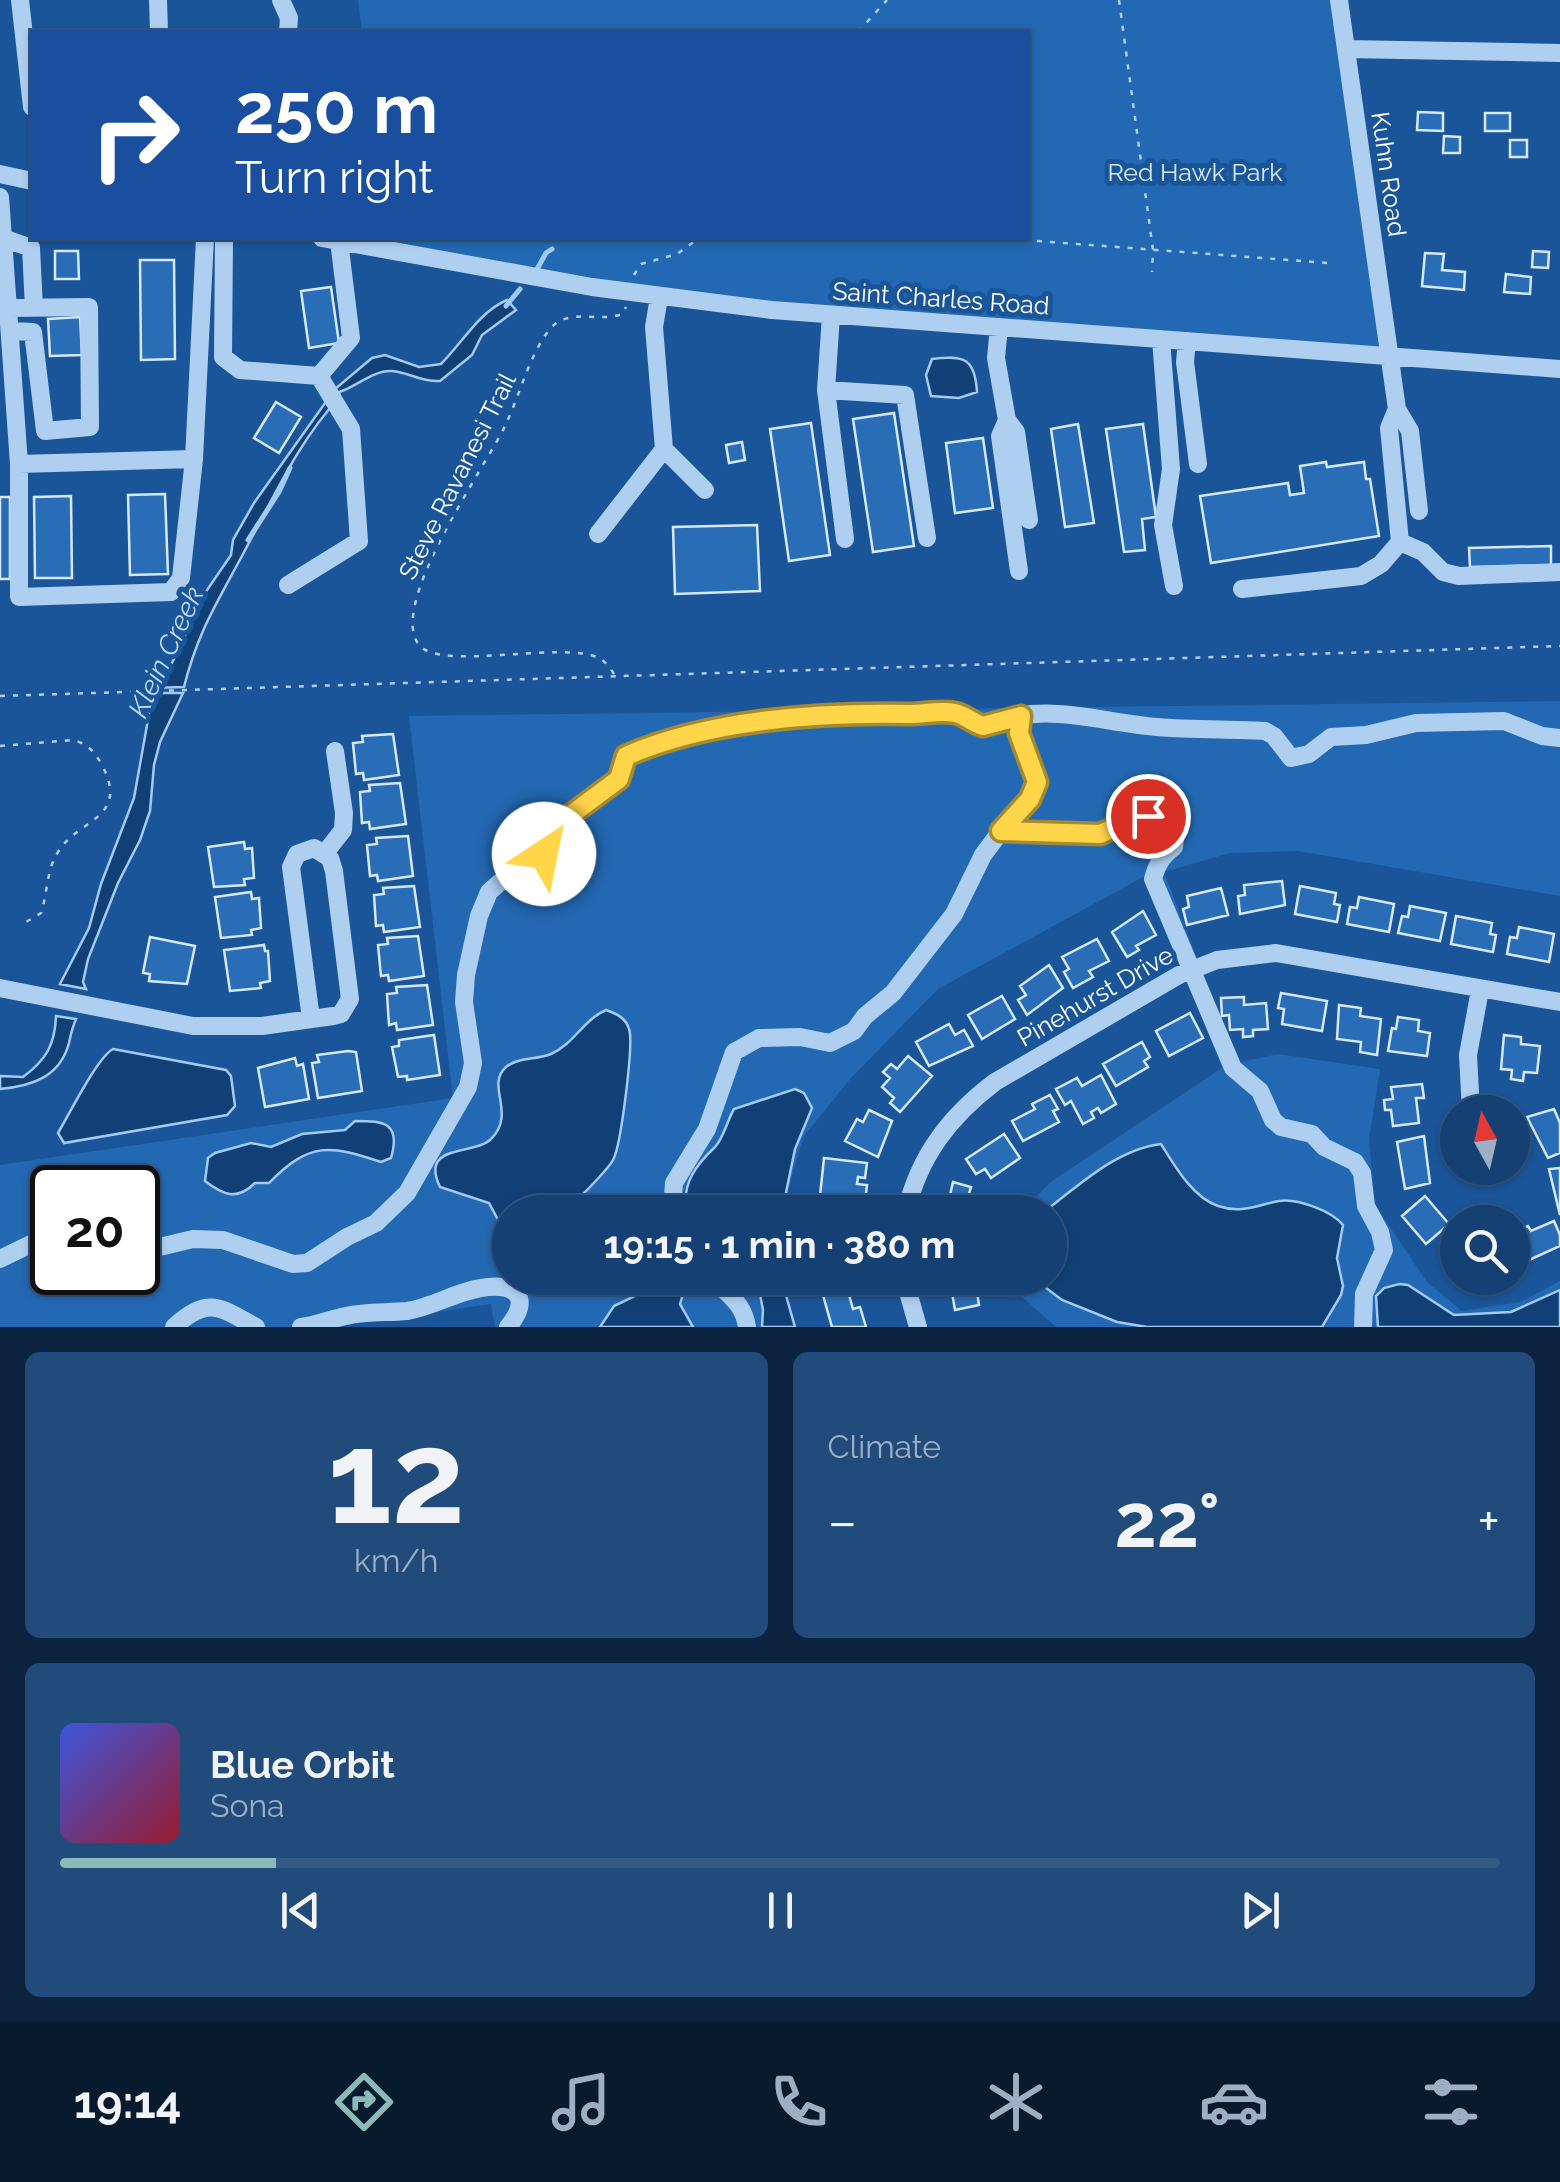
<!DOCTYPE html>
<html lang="en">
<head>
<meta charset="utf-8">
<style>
	:root { --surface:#144073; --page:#214b7b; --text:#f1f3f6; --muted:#9dafc4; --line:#335985; --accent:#8bbbb9 }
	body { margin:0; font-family:Raleway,sans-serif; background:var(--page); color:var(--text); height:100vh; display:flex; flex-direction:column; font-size:38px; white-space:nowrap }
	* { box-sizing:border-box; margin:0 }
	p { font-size:32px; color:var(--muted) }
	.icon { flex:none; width:55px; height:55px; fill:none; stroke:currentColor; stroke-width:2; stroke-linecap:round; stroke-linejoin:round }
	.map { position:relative; height:1327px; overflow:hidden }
	.details { display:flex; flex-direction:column; gap:25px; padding:25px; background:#0b233f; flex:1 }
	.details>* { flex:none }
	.guide { position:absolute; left:30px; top:30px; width:1000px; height:210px; border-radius:0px; box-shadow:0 2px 8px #0004,0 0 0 2px var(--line); background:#1a4fa0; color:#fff; overflow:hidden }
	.needle { width:65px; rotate:352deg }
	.controls { position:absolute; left:1440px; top:1095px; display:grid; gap:20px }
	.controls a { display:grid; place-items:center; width:90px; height:90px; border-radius:50%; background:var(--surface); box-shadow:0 2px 8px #0004,0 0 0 2px var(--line); font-size:50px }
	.speed { position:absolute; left:30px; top:1165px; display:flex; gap:20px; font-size:50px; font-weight:700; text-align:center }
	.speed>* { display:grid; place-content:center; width:130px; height:130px; border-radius:50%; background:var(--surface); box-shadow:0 2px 8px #0004,0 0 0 2px var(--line); line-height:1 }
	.speed .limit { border:5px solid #111; border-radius:15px; background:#fff; color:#111 }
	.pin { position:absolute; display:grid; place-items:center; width:85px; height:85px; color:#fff; margin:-42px; border:5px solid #fff; border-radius:50%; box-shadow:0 2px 10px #0007 }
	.me { position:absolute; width:110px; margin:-55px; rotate:34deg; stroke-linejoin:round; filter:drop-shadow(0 0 8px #0008) }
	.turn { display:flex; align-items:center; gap:35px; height:210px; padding:0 40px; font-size:45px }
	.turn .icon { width:130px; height:130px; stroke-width:2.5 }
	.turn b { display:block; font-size:70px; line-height:85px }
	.big { font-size:75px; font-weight:700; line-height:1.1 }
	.details .tile { flex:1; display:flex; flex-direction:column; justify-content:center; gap:15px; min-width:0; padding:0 35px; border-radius:15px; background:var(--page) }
	.details .dial { align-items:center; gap:0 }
	.dial b { font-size:130px; line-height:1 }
	.song { display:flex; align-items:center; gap:30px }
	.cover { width:120px; height:120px; border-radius:15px; background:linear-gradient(135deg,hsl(230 70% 55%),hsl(350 70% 35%)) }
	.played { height:10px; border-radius:5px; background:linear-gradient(90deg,var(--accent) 15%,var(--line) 15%) }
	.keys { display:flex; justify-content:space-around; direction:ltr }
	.heat { display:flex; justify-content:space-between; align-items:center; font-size:55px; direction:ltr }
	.details .tiles { flex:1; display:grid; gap:25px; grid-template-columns:1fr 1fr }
	.tile:last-child { grid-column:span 2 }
	.trip { position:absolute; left:492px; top:1195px; width:575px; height:100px; border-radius:50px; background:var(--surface); box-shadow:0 2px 8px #0004,0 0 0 2px var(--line); font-weight:700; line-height:100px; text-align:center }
	.menu { display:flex; height:160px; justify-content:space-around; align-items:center; background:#081a2e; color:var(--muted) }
	.menu .icon { width:70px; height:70px }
	.menu .current { color:var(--accent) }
	.menu b { font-size:45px; color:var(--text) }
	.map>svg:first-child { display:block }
	.green { fill:#2368b2; fill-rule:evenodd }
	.water { fill:#114076; stroke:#a2caf3; stroke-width:2.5 }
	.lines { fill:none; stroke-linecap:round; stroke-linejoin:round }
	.stream { stroke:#a2caf3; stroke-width:5 }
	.building { fill:#296db7; stroke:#d6e8fc; stroke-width:2.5 }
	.path { stroke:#afcff1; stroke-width:2.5; stroke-dasharray:5 8; stroke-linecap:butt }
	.minor { stroke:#afcff1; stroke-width:18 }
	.route-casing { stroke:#a68a30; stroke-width:25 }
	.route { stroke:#ffd54a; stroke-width:18 }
	.labels { text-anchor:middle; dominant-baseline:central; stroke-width:10; stroke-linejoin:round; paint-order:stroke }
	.park-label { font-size:25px; fill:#d6e8fc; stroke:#1a5599 }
	.street-label { font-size:25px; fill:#fff; stroke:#1a5599 }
	.water-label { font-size:28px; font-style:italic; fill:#bbd9f7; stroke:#1a5599 }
</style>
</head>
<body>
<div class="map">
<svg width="1560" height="1327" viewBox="0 0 1560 1327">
	<rect width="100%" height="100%" fill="#1a5599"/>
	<!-- green -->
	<path class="green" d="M358 0H1338L1391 358 678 302 389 250 388 238H1028V32H362Z
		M1560 701V896L1298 851 1230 853 1164 872 1237 1063 1278 1054 1380 1069 1369 1140 1375 1205 1427 1282 1462 1311 1520 1302 1560 1281V1327H1056L1021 1296 1016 1278H1050V1212H1022L1023 1209 1052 1181 1222 1068 1145 876 938 989 851 1078 803 1137 782 1212H510V1278H781L795 1327H495L491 1304 332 1327H0V1165L453 1098 409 716ZM52 1188H138V1272H52Z"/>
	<!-- water -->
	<path class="water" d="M507 300 516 310 482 335 472 355 440 381C419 382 409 372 392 371 373 370 356 387 339 392L340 397C298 441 272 501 243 554 217 603 198 631 184 687L148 688 172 663 205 593 231 555 233 540 254 503 335 389 372 358 385 355 419 367 441 364C463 342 479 312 507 300Z
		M932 359C964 355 975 358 977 392L959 398 931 396 926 375Z
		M147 693H183L160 742 154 765 150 811 140 840 118 883 88 959 83 982 86 989 60 984 89 928 101 884 134 798 149 714Z
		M606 1010C617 1014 626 1018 629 1029 634 1042 621 1146 613 1160 605 1174 578 1198 566 1212H510V1242L489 1203 440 1187C419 1143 474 1156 491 1139 517 1113 485 1086 506 1067 518 1057 537 1060 551 1054 574 1044 583 1020 606 1010Z
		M56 1016 76 1019C72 1028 71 1033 69 1043 60 1077 32 1086 0 1089V1076L23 1077C46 1060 55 1045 56 1016Z
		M113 1049 226 1070 231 1076 235 1106 227 1115 64 1143 58 1133C70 1113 97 1058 113 1049Z
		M795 1089 804 1093 812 1108 795 1149 782 1212H687C681 1184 696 1165 715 1147 724 1137 727 1121 734 1109Z
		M355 1121C385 1121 401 1123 391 1158L381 1162C330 1145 310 1141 269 1183H255C237 1201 223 1195 205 1181L208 1158 215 1153 251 1143 271 1147 302 1134 345 1130Z
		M1161 1144C1175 1166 1192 1197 1218 1206 1242 1214 1257 1205 1279 1201 1297 1198 1332 1211 1343 1225L1337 1258 1343 1286 1341 1295 1322 1327H1147L1117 1322 1062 1300 1033 1278H1050V1212H1044C1078 1186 1117 1149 1161 1144Z
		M646 1278H688L680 1304 693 1327H600L614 1306 639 1294Z
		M757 1278H781L795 1327H762L763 1310Z
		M1399 1284 1408 1285 1454 1315 1511 1312 1560 1290V1327H1378L1376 1296 1384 1288Z"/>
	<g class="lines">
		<!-- stream -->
		<path class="stream" d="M536 271 546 253 552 249
			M506 306 520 289
			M248 540 279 492 290 468"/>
	</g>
	<!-- building -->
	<path class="building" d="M1418 112 1443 113V131L1417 130Z
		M1485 113H1510V131H1485Z
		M1444 136 1460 137V153H1443Z
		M1510 140H1527V157H1510Z
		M55 251H78L79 279H55Z
		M1533 251 1549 252 1548 268 1532 267Z
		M1425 253 1444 254 1442 270 1465 272 1464 290 1422 286Z
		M140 260H174L175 359 141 360Z
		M1506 274 1531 277 1530 294 1504 292Z
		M331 287 339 343 309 348 301 291Z
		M80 317 82 355 50 356 48 319Z
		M276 402 301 417 279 453 254 438Z
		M894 413 914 546 873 552 853 419Z
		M811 423 830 555 789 561 770 429Z
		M1078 424 1094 523 1065 527 1051 429Z
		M1143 424 1156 517 1142 519 1145 550 1124 552 1106 429Z
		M983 438 993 508 955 513 946 443Z
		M742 442 745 460 729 463 726 445Z
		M1326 462 1327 467 1364 462 1366 479H1370L1379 536 1211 563 1200 496 1288 483 1290 495 1304 493 1300 466Z
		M165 494 168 574 130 575 128 495Z
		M71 496 72 578H35L34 497Z
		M0 497H10V579H0Z
		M757 525 760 591 675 594 673 527Z
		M1551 546V565L1470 567 1469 548Z
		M393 734 399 775 364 780 363 773 356 774 353 743 363 742 362 736Z
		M400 783 406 824 370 829 369 822 362 823 360 792 370 791 369 785Z
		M408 836 413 876 378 881 377 875 370 876 367 845 377 844 376 838Z
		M244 842 245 849 252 848 254 878 244 879 245 885 214 887 208 847Z
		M1282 881 1285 905 1240 914 1238 896 1245 895 1244 885Z
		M414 886 420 927 384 932 383 925 376 926 374 895 384 894 383 888Z
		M1300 886 1336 893 1334 904 1340 905 1337 922 1295 914Z
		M1221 888 1228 915 1187 925 1183 909 1189 907 1187 896Z
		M251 892 252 899 259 898 261 928 251 930 252 935 221 938 215 897Z
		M1359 897 1394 904 1389 932 1347 924 1350 907 1357 908Z
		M1410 906 1446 913 1440 941 1398 933 1402 916 1408 917Z
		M1143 911 1156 935 1136 946 1139 950 1127 957 1112 932Z
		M1456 916 1492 923 1490 934 1496 935 1493 952 1451 944Z
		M1519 927 1554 934 1549 962 1507 954 1510 937 1517 938Z
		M418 936 424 976 389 981 388 975 381 976 378 945 388 944 387 938Z
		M150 937 195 946 187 984 149 981 150 974 143 973Z
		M1097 939 1109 961 1089 971 1093 977 1073 988 1064 972 1069 969 1062 957Z
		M264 945 265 951H268L270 981 260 983 261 988 230 991 224 950Z
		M1049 965 1063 988 1027 1015 1018 1000 1026 995 1020 986Z
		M427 985 433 1025 397 1030 396 1023 389 1025 387 994 397 993 396 987Z
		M1281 993 1327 1001 1322 1031 1282 1024 1284 1009 1278 1008Z
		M1002 996 1015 1019 982 1039 968 1015Z
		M1244 997V1005L1266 1003 1268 1029 1253 1030V1036L1243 1037V1029L1230 1030 1229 1015 1222 1016 1221 998Z
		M1339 1005 1361 1008 1360 1016 1381 1019 1377 1055 1360 1052 1361 1042 1337 1039Z
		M1190 1013 1203 1038 1169 1056 1156 1031Z
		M1398 1017 1419 1020 1418 1031 1430 1033 1427 1056 1388 1051 1392 1028 1396 1029Z
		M949 1024 955 1035 964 1030 973 1046 929 1066 916 1042Z
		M434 1035 440 1075 407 1080V1076L398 1077 392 1047 399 1046V1040Z
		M1504 1035 1521 1037V1044L1540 1046 1537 1073 1524 1072 1523 1081 1511 1079 1512 1070 1501 1069Z
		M1142 1042 1150 1057 1144 1061 1148 1067 1116 1086 1103 1064Z
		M348 1051 356 1052 362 1091 318 1098 312 1063 319 1062 317 1055Z
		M908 1056 932 1076 900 1112 890 1103 894 1098 882 1087 890 1078 883 1072 891 1064 897 1069Z
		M295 1058 297 1066 303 1064 309 1099 265 1107 258 1068Z
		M1101 1075 1116 1104 1101 1113 1098 1108 1091 1112 1094 1118 1083 1124 1071 1101 1065 1105 1056 1089 1077 1078 1082 1086Z
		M1422 1084 1424 1098H1416L1419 1123 1393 1126 1391 1110H1385L1384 1100 1393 1099 1391 1087Z
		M1050 1095 1058 1109 1053 1111 1059 1122 1023 1141 1012 1121 1035 1109 1032 1104Z
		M1554 1109 1560 1123V1153L1548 1158 1527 1117Z
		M869 1110 892 1121 878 1157 845 1141 857 1119 863 1122Z
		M1004 1134 1020 1158 991 1178 985 1169 976 1174 966 1159Z
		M1424 1136 1430 1183 1405 1189 1397 1142Z
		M824 1158 867 1163 865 1178 858 1177 857 1184 867 1185 864 1210 819 1205Z
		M1560 1168V1215L1549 1169Z
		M953 1182 971 1187 968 1197 983 1200 981 1208 988 1212H952L953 1205 948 1204Z
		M1425 1196 1449 1224 1426 1244 1402 1216Z
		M1554 1221 1560 1235V1246L1527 1261 1521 1248 1515 1251 1512 1233 1528 1226 1531 1231Z
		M940 1278H986L988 1290 977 1292 979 1305 955 1310 951 1287 942 1288Z
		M847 1288 853 1309 860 1307 866 1327H832L823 1295Z"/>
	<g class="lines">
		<!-- path -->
		<path class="path" d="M1119 0 1153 250 1152 272
			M858 32 887 0
			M998 238 1328 263
			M634 275 641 264 677 254 699 238
			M614 674C610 668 606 662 599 658 562 640 441 672 419 645 387 605 485 468 505 426 520 395 529 355 550 329 568 307 598 323 622 314L626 307
			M0 696 1560 646
			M0 746 73 740C88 744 94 751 102 765 130 819 79 818 58 852 46 871 48 892 41 913L26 922"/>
		<!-- minor -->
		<path class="minor" d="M20 0 32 107
			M158 0 159 32
			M281 0 289 18 288 32
			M1346 49 1560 53
			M0 174 32 181
			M0 197 19 464 194 459 205 238
			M3 238 31 248 34 308
			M224 238 223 357 240 370 319 376
			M322 238 592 287 772 310 1560 369
			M10 308 89 307 90 427 45 431 33 332 11 331
			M831 315 826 390 905 395 927 538
			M999 327 996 358 1007 420 1000 436 1019 571
			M1161 339 1171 469 1163 525 1174 586
			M1187 341 1185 362 1198 464
			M319 376 351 338 339 241
			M826 390 845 539
			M1397 409 1410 431 1419 511
			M1007 420 1016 432 1029 520
			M664 449 705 490
			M19 464V597L171 592 181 578 194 459
			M598 534 664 449 654 327 659 297
			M1400 542 1423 552 1443 572 1459 576 1560 572
			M288 585 359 541 351 429 319 376
			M1242 589 1361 576 1381 564 1400 542 1389 428 1397 409 1339 0
			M1001 831 1030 799 1037 782 1019 733 1021 715
			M325 853 343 830 344 813 335 751
			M0 988 193 1026H262L333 1016 341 1014 350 999 334 871 330 858 314 848 297 854 291 867 311 1019
			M1471 1112 1468 1055 1480 990
			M1487 1168 1489 1175
			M672 1212 674 1183 707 1129 734 1052 759 1038 800 1037 830 1043 854 1031 865 1016 893 993 954 914 983 855 1001 831C1030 830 1071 838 1097 834 1126 830 1128 812 1166 819L1175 839 1174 847C1162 856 1157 864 1153 879L1233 1068 1260 1091 1273 1120 1281 1127 1312 1134 1324 1147 1355 1162 1362 1173 1366 1206 1380 1232 1384 1250 1364 1294 1363 1327
			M906 1212C919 1156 950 1116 995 1082L1179 975 1217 960 1276 953 1560 1002
			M138 1249 147 1250 193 1239 223 1240 293 1264 307 1263 347 1237 376 1223 407 1193 468 1087 473 1063 464 1002 466 975 479 916 489 892 499 883 535 867 545 854 552 829 619 779 626 756C707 720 820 712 909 714 924 714 940 710 955 713 965 715 973 723 983 726 1042 700 1097 722 1157 727 1193 730 1230 729 1265 731L1274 736 1291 758 1309 754 1331 737 1366 735 1416 723 1504 721 1542 736 1560 738
			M0 1259 35 1242 52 1243
			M714 1278C728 1297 743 1301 747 1327
			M904 1278 918 1327
			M174 1327C209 1294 222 1309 256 1327
			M301 1327C317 1325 330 1319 346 1316 366 1311 387 1313 407 1311 433 1307 455 1292 481 1288 515 1282 533 1297 508 1327"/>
	</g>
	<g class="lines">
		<!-- route casing -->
		<g class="route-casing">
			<path id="route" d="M544 854 552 829 619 779 626 756C708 720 819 712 909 714 924 714 940 710 955 713 965 715 973 723 983 726L1021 716 1019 733 1037 782 1030 799 1001 831 1100 834 1132 820 1148 816"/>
		</g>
		<!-- route -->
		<use href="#route" class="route"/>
	</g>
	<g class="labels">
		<!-- park labels -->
		<g class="park-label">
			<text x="1195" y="172">Red Hawk Park</text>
		</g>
		<!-- street labels -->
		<g class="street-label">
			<text transform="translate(1389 174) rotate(82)">Kuhn Road</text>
			<text transform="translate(941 298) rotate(4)">Saint Charles Road</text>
			<text transform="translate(457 476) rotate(-63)">Steve Ravanesi Trail</text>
			<text transform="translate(1095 996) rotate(-30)">Pinehurst Drive</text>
		</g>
		<!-- water labels -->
		<g class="water-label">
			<text transform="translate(166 652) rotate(-65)">Klein Creek</text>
		</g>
	</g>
</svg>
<div class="controls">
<a><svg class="needle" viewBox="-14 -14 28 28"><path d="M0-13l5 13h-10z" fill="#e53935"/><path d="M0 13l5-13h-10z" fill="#9dafc4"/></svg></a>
<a><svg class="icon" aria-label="search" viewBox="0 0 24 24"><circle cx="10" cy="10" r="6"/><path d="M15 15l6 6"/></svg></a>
</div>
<div class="speed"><div class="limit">20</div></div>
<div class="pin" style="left:1148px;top:816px;background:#d93025"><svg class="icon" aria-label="arrive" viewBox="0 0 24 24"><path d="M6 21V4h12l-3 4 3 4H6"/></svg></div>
<svg class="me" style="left:544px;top:854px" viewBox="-20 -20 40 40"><circle r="19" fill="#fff"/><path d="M0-13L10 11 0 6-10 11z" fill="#ffd54a"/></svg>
<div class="trip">19:15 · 1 min · 380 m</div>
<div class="guide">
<div class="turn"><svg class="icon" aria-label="right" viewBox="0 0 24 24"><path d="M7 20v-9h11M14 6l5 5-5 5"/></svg><div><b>250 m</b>Turn right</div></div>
</div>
</div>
<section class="details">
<div class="tiles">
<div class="tile dial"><b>12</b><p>km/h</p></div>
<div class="tile"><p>Climate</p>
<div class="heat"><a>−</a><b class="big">22°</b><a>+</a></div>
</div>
<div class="tile">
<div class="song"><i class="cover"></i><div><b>Blue Orbit</b><p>Sona</p></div></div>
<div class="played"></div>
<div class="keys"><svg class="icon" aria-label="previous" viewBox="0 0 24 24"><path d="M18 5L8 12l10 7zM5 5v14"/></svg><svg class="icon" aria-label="pause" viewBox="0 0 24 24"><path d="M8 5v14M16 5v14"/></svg><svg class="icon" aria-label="next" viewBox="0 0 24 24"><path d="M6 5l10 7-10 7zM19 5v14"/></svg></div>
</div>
</div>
</section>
<nav class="menu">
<b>19:14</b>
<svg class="icon current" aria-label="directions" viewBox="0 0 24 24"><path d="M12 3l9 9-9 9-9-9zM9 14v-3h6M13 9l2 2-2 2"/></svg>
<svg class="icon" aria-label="music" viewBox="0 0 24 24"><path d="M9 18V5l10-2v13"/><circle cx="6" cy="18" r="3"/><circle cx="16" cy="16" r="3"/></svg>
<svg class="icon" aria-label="phone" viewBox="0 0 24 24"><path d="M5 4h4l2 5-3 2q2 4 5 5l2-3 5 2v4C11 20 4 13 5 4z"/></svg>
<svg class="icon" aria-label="climate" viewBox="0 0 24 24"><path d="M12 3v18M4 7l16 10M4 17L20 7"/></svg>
<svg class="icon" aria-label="car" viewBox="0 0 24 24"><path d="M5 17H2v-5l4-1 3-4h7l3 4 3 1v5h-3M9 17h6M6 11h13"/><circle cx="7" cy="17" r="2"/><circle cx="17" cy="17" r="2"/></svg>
<svg class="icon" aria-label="filters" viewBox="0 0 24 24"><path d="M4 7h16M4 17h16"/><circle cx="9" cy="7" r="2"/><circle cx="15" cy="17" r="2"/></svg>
</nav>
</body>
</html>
